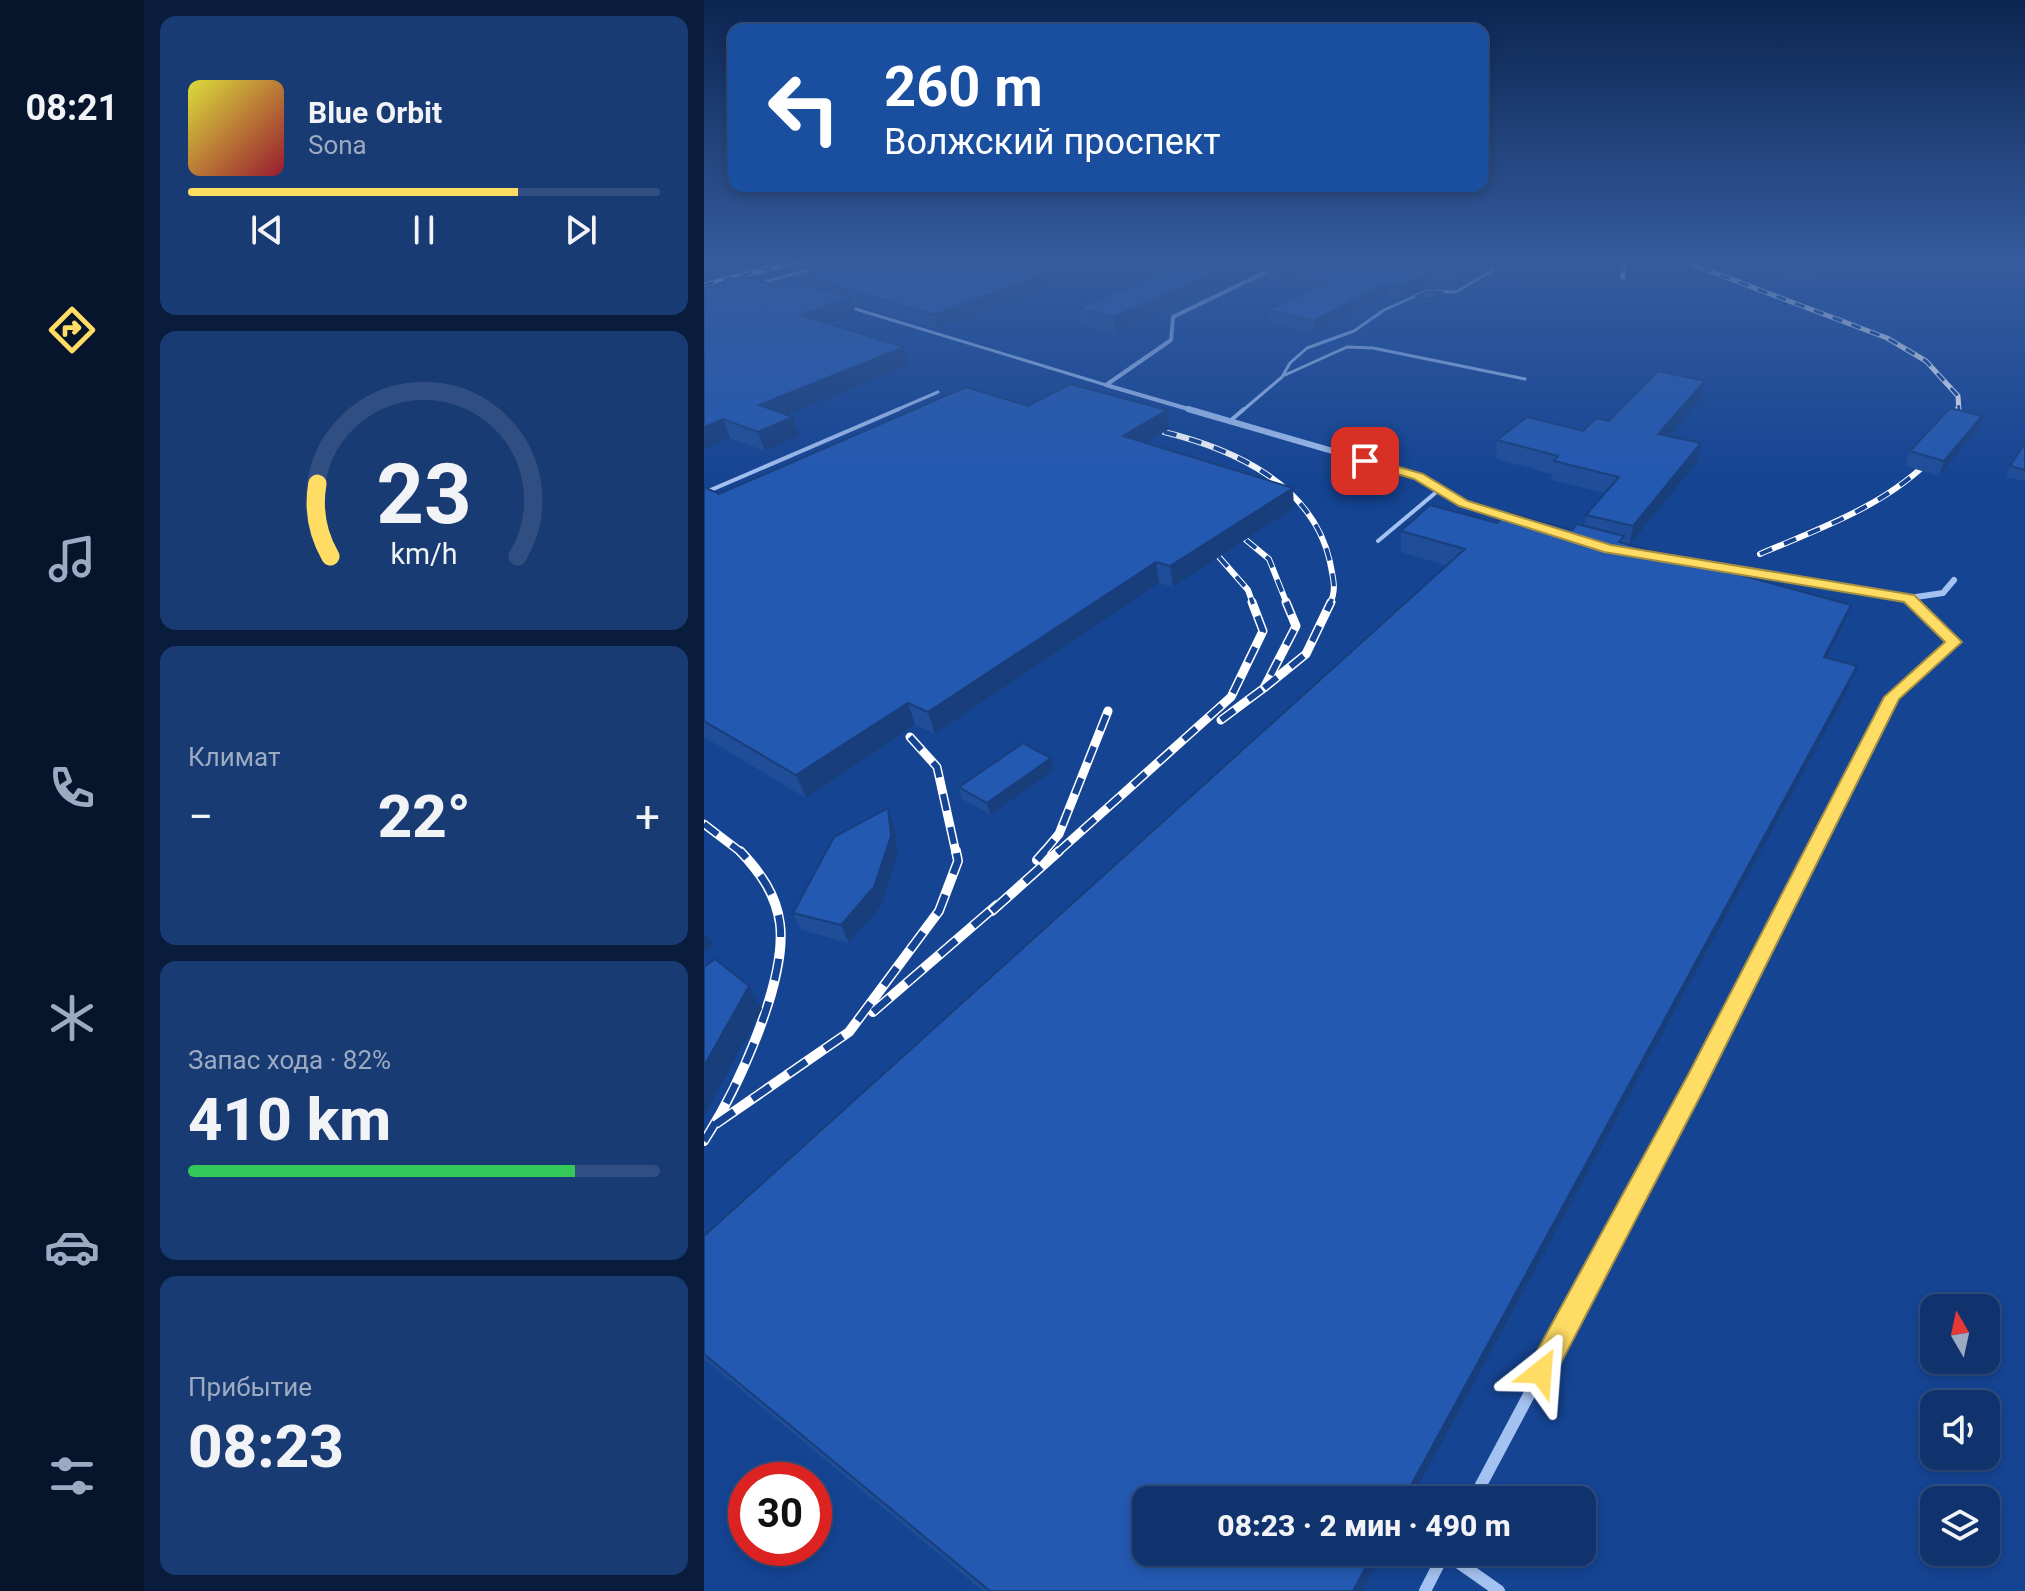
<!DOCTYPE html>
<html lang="ru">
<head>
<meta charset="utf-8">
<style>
	:root { --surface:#10336e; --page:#193b73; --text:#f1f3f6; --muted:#9caac2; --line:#304e81; --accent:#ffdc64 }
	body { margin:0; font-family:Roboto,sans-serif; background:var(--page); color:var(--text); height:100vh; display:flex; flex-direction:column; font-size:30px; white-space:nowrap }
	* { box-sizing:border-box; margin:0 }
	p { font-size:26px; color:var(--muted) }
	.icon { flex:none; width:44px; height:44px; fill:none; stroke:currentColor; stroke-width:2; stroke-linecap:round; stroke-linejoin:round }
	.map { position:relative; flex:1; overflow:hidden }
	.drawer { display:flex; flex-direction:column; gap:16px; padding:16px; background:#091c3c; width:560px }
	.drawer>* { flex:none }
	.hud { position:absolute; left:24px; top:24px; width:760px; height:168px; border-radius:16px; box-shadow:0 4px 12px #0003,0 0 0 2px var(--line); background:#1a4fa0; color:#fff; overflow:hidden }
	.needle { width:52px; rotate:351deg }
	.tools { position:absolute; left:1216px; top:1294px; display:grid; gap:16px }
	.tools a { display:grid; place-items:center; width:80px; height:80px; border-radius:16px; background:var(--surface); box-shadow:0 4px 12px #0003,0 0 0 2px var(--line); font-size:40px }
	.speed { position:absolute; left:24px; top:1462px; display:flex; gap:16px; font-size:40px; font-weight:700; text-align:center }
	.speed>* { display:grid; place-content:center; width:104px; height:104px; border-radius:50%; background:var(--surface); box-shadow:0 4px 12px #0003,0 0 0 2px var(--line); line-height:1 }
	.speed .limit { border:12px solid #d22; background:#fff; color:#111 }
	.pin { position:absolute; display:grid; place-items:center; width:68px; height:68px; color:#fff; margin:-34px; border-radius:16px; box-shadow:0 4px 12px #0006 }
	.me { position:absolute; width:88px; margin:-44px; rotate:28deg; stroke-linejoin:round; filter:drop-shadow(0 0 6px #0008) }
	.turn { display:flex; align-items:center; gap:28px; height:168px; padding:0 24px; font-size:36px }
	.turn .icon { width:104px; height:104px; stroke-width:2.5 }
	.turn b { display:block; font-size:56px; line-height:68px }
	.big { font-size:60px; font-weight:800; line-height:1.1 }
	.drawer .tile { flex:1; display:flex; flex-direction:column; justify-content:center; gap:12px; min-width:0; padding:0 28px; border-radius:16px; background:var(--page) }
	.drawer .dial { align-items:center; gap:0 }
	.dial svg { height:208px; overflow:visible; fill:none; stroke:var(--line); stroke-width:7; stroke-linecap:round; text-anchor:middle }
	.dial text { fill:var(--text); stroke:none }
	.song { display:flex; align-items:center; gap:24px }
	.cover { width:96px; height:96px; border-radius:12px; background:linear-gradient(135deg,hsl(60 70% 55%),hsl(350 70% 35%)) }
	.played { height:8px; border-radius:4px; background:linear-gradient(90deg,var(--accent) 70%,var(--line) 70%) }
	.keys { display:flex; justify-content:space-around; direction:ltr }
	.heat { display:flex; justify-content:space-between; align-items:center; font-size:44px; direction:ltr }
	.charge { height:12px; border-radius:6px; background:linear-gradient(90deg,#34c759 82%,var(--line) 0) }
	.trip { position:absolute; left:428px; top:1486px; width:464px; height:80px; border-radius:16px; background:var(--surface); box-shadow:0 4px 12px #0003,0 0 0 2px var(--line); font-weight:800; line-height:80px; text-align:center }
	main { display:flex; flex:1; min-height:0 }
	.tab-bar { display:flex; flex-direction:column; width:144px; justify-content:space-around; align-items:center; background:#06142c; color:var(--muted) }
	.tab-bar .icon { width:56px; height:56px }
	.tab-bar .current { color:var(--accent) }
	.tab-bar b { font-size:36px; color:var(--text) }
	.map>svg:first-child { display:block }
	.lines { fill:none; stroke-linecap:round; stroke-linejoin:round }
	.lane-far1 { stroke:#a4c2f1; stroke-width:3 }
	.lane { stroke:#a4c2f1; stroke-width:4 }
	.street-far4 { stroke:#a4c2f1; stroke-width:4 }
	.street-far3 { stroke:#a4c2f1; stroke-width:6 }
	.street-far2 { stroke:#a4c2f1; stroke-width:7 }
	.street-far1 { stroke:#a4c2f1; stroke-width:10 }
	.street { stroke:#a4c2f1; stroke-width:12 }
	.rail-far3-casing { stroke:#fff; stroke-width:5 }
	.rail-far2-casing { stroke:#fff; stroke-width:6 }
	.rail-far1-casing { stroke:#fff; stroke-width:9 }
	.rail-casing { stroke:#fff; stroke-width:10 }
	.rail-far3 { stroke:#154493; stroke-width:3; stroke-dasharray:10; stroke-linecap:butt }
	.rail-far2 { stroke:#154493; stroke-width:4; stroke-dasharray:13; stroke-linecap:butt }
	.rail-far1 { stroke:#154493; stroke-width:6; stroke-dasharray:17; stroke-linecap:butt }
	.rail { stroke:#154493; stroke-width:7; stroke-dasharray:22; stroke-linecap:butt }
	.wall { fill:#1f4d98 }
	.shaded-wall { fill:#193e7c }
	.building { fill:#2459b1; stroke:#193e7c; stroke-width:2 }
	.route { fill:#ffdc64; stroke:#a68f41; stroke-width:2 }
</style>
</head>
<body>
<main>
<nav class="tab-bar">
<b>08:21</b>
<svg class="icon current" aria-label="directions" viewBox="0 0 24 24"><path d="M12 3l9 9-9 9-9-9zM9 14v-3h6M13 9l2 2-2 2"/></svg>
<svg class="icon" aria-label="music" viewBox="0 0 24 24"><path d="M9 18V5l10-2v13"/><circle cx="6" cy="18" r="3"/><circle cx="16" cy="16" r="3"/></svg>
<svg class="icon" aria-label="phone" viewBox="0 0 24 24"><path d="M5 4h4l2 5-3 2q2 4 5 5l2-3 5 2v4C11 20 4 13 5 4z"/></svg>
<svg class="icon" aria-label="climate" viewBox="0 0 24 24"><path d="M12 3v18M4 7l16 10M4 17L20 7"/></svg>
<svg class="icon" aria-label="car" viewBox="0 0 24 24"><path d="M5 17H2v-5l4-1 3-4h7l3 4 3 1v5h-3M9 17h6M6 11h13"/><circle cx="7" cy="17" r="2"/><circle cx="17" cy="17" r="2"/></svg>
<svg class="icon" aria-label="filters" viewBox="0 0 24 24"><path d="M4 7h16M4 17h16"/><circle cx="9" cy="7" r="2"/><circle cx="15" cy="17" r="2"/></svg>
</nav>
<section class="drawer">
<div class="tile">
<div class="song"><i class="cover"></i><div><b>Blue Orbit</b><p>Sona</p></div></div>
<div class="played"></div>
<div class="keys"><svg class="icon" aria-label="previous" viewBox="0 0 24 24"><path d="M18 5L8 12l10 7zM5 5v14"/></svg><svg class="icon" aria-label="pause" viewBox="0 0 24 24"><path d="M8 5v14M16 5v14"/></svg><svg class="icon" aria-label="next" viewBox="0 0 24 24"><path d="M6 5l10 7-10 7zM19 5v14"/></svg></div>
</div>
<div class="tile dial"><svg viewBox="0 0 100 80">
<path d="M14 69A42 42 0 1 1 86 69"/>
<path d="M14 69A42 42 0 0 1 9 41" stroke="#ffdc64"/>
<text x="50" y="56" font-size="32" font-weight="700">23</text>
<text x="50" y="72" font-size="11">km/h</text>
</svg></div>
<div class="tile"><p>Климат</p>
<div class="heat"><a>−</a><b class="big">22°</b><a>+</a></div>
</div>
<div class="tile"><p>Запас хода · 82%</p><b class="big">410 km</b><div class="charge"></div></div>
<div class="tile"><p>Прибытие</p><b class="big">08:23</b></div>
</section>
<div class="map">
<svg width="1321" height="1591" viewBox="0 0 1321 1591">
	<rect width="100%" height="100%" fill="#154493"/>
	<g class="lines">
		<!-- lane-far1 -->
		<path class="lane-far1" d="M60 282 81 288
			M60 282 104 270
			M145 307 402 385
			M581 375 643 347 669 348 821 379
			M190 411 234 392
			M538 411 578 377 586 363 603 348 650 331 680 310 723 291 752 292 789 270"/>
		<!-- lane -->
		<path class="lane" d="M526 421 540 409
			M0 493 195 409
			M674 541 736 489"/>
		<!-- street-far4 -->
		<path class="street-far4" d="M402 385 491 411
			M402 385 467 340 469 317 568 269 576 261"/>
		<!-- street-far3 -->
		<path class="street-far3" d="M484 409 715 476 760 504 809 519
			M985 562 1205 598 1211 604
			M1205 598 1239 593 1250 580"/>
		<!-- street-far2 -->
		<path class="street-far2" d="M1109 853 1188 697 1250 642 1209 602"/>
		<!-- street-far1 -->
		<path class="street-far1" d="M942 1175 1110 851"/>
		<!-- street -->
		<path class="street" d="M769 1500 943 1173
			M741 1553 795 1591
			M721 1591 741 1552"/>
		<!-- rail-far3 casing -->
		<g class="rail-far3-casing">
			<path id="rail-far3" d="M919 261V277
				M979 261 1183 338 1222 361 1254 396 1255 411
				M0 285 94 261"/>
		</g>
		<!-- rail-far2 casing -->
		<g class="rail-far2-casing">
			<path id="rail-far2" d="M1249 431 1255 423 1254 409
				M460 432C530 449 609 485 626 562 629 579 633 588 626 604
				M542 540 565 559 583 604
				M1056 554C1119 527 1184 505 1232 454
				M515 557 544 590 549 604"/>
		</g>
		<!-- rail-far1 casing -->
		<g class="rail-far1-casing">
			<path id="rail-far1" d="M560 688 602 654 627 602
				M517 720 560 688 592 626 582 602
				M206 737 233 767 252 853
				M0 824 38 853
				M339 853 355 834 404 711
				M353 853 527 697 559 631 548 602"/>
		</g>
		<!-- rail casing -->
		<g class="rail-casing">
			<path id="rail" d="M333 860 341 851
				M288 911 355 851
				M169 1012 293 905
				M12 1124 145 1032 235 911 254 861 252 851
				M0 1141C32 1092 83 983 76 924 72 894 56 872 36 851"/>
		</g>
		<!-- rail-far3 -->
		<use href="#rail-far3" class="rail-far3"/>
		<!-- rail-far2 -->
		<use href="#rail-far2" class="rail-far2"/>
		<!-- rail-far1 -->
		<use href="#rail-far1" class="rail-far1"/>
		<!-- rail -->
		<use href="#rail" class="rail"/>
	</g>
	<!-- wall -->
	<path class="wall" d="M113 261H398L343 280 344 287 234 329 149 304 152 314 125 324 205 365 84 415 89 417 96 436 61 451 26 438 0 449V288L107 286 105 279 121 273 117 272Z
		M415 261H554L555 270 411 333 377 324 374 308 453 275 416 264Z
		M791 261 751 287H722L698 297 684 294 610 333 565 322 564 310 607 289 562 279 561 268 629 263Z
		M1074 261H1145L1134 271 1125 269 1112 284 1070 277Z
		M713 296H737L726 303 713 300Z
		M1001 381 997 399 965 436 993 462 926 545 1147 605 1139 626 1124 658 1153 666 1145 688 707 1500H442L658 1591H279L0 1359V1236L743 566 697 552V531L793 523 868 530 880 526 882 515 901 493 847 480 848 474 792 459 793 440 879 431Z
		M324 406 463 410 465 429 442 443 590 508 469 587 455 583 231 734 211 725 102 798 0 737V487L15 494Z
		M1278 416 1273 430 1235 476 1201 466 1206 451Z
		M1321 443V481L1302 477 1306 466Z
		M347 758 350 770 287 815 258 799 255 787Z
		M190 826 194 854 178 905 145 943 97 930 89 913Z"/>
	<!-- shaded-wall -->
	<path class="shaded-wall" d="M358 261H398L343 280 344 287 234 329 230 315 330 270Z
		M540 261H554L555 270 411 333 409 317Z
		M775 261H791L751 287V276Z
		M1123 261H1127L1125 269 1112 284 1116 268Z
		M1137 261H1145L1134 271Z
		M722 276V287L698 297V286Z
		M684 283V294L610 333 609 321Z
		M738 292 737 296 726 303V299Z
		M147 297 152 314 102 332 97 315Z
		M200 347 205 365 62 424 55 405Z
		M1001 381 997 399 951 452 954 434Z
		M463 410 465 429 422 455 419 436Z
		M1278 416 1273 430 1235 476 1240 461Z
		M89 417 96 436 61 451 54 432Z
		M19 419 26 438 0 449V427Z
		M997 443 993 462 925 546 929 526Z
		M589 488 590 508 469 587 466 566Z
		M452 562 455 583 231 734 224 712Z
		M1147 605 1139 626 1113 679 1120 657Z
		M1153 666 1145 688 707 1500H699Z
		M204 703 211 725 102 798 92 775Z
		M347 758 350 770 287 815 283 803Z
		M184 808 190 826 194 854 178 905 145 943 137 925Z
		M3 934 10 945 0 952V935Z
		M45 986 58 1009 0 1116V1066Z
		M670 1552H679L658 1591H649Z"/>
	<!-- building -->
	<path class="building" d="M120 261H358L330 270 342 273 230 315 105 279 141 266Z
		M453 261H540L409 317 374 308 474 267Z
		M570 261H618L629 263 633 261H775L751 276H722L698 286 684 283 609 321 564 310 623 282 561 268Z
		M1073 261H1123L1116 268Z
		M40 276 74 286 89 281 147 297 97 315 200 347 55 405 89 417 54 432 19 419 0 427V288Z
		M724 291 738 292 726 299 713 296Z
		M954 371 1001 381 954 434 997 443 929 526 882 515 915 477 850 461 854 456 793 440 823 417 879 431 892 418 905 421Z
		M366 384 463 410 419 436 589 488 466 566 452 562 224 712 204 703 92 775 0 721V487L15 494 262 387 324 406Z
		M1246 408 1278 416 1240 461 1206 451Z
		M1321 443V470L1306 466Z
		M726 505 793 523 804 512 868 530 873 524 920 536 915 542 1147 605 1120 657 1153 666 699 1500H442V1552H670L649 1591H286L0 1354V1236L761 549 697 531Z
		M319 743 347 758 283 803 255 787Z
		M184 808 187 836 170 887 137 925 89 913 130 837Z
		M11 959 45 986 0 1066V967Z"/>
	<!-- sky -->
	<linearGradient id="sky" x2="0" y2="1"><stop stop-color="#0c2551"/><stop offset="0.54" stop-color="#355c9e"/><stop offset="1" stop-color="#355c9e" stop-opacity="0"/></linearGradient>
	<rect width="1321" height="484" fill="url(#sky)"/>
	<!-- route -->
	<path class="route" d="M661 457 719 474 764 501 907 545 1210 595 1258 642 1195 699 1000 1089 847 1382 837 1386 827 1382 823 1372 827 1362 984 1075 1180 697 1241 642 1200 602 900 552 755 506 710 479 656 463 655 461Z"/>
</svg>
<div class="tools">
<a><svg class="needle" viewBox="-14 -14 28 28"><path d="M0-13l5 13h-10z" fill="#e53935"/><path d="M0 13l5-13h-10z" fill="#9caac2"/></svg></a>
<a><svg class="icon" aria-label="sound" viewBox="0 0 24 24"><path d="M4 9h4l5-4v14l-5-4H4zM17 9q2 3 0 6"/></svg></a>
<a><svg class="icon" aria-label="layers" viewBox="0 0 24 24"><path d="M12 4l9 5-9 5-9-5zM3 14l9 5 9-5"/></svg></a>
</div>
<div class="speed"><div class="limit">30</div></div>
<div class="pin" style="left:661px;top:461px;background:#d93025"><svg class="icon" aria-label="arrive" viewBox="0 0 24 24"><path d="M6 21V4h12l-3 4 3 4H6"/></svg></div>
<svg class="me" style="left:837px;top:1372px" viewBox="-20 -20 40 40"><path d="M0-17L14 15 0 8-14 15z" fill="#ffdc64" stroke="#fff" stroke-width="4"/></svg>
<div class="trip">08:23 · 2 мин · 490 m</div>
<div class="hud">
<div class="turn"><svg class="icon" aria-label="left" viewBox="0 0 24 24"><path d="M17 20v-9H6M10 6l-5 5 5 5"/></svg><div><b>260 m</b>Волжский проспект</div></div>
</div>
</div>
</main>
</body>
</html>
